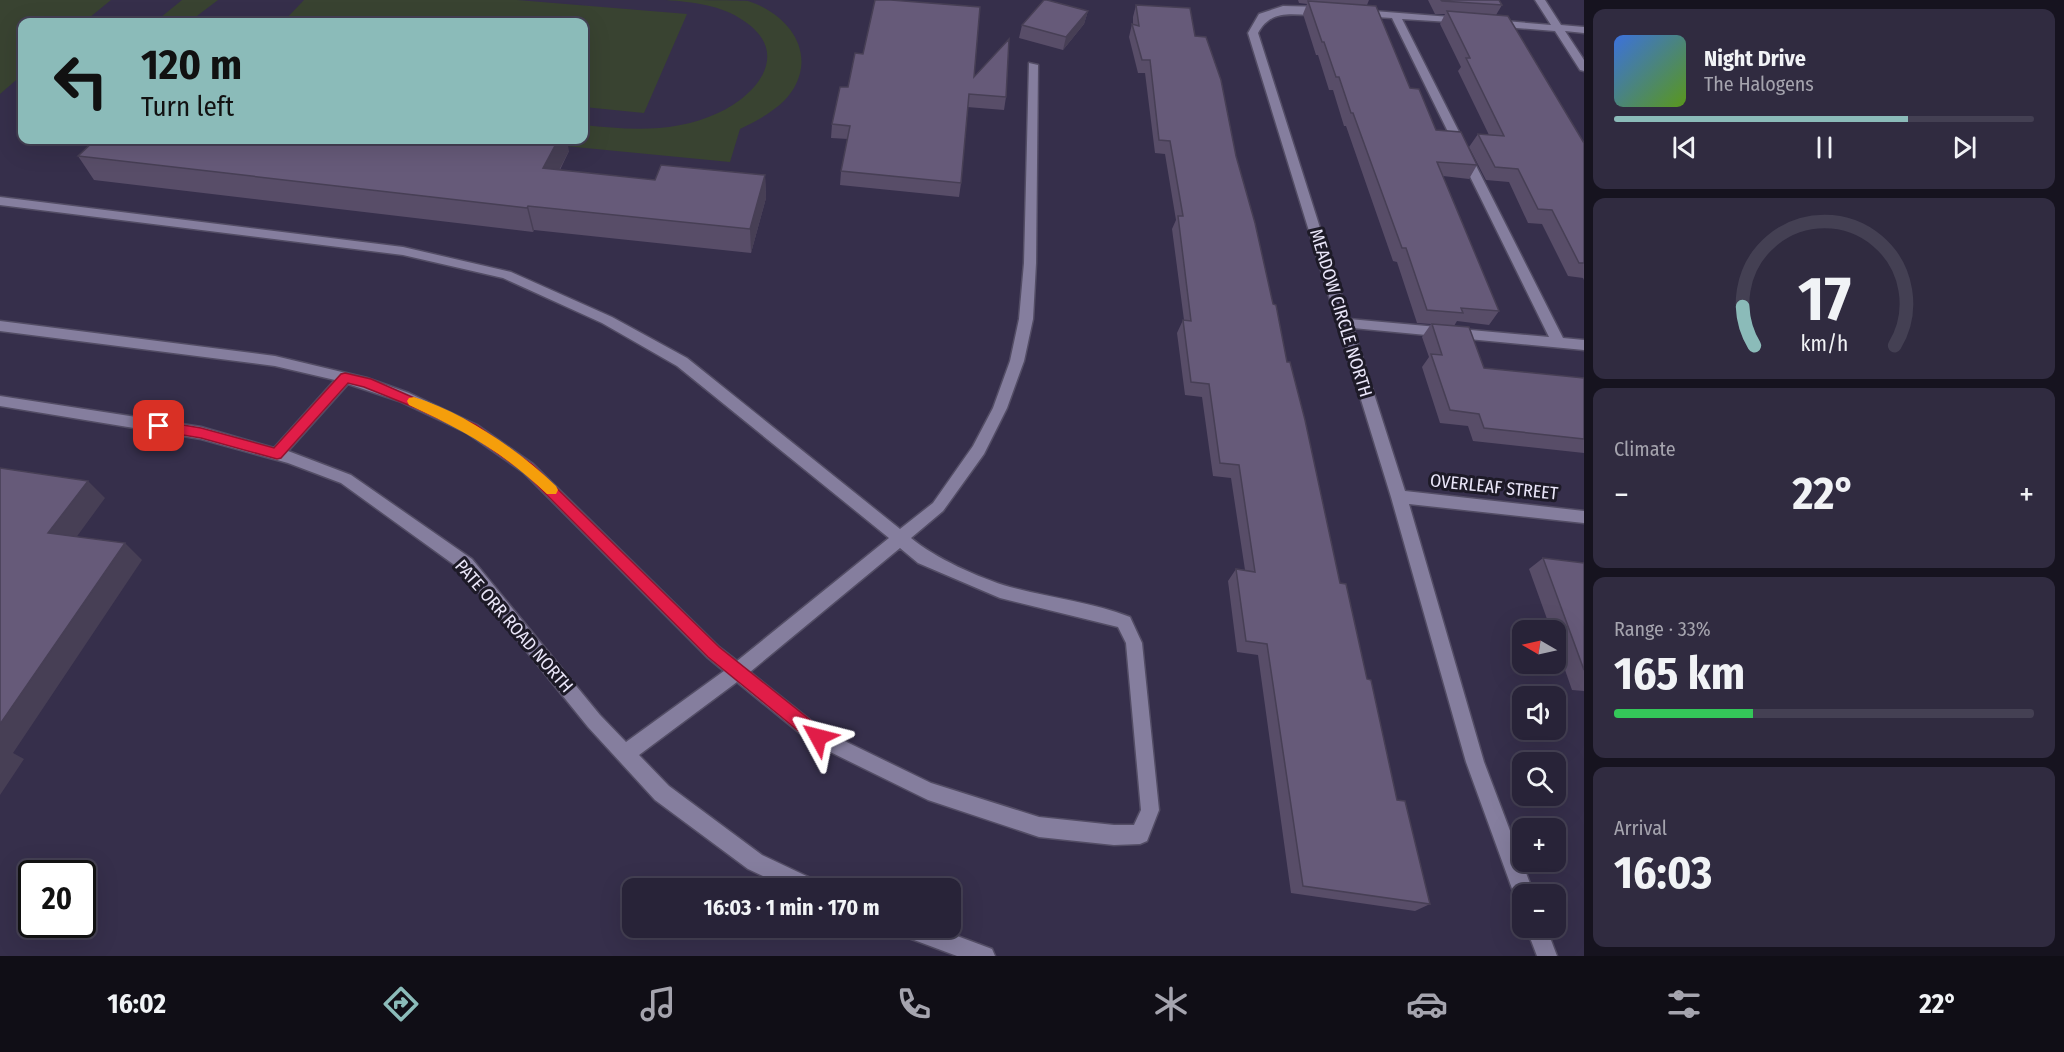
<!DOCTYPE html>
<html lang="en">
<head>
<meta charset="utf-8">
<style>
	:root { --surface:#282338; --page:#302b40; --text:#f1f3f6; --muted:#a5a4ae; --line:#444053; --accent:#8bbbb9 }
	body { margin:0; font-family:"Fira Sans Condensed",sans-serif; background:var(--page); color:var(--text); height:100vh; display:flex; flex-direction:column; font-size:22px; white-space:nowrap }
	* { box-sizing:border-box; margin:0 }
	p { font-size:20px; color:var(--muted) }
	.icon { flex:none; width:33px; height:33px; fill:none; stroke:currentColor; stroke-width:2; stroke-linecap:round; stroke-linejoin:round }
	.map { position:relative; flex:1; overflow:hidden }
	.drawer { display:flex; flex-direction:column; gap:9px; padding:9px; background:#16131f; width:480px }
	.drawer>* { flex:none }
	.guide { position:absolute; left:18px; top:18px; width:570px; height:126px; border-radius:12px; box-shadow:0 6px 24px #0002,0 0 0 2px var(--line); background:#8bbbb9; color:#111; overflow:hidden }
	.needle { width:39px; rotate:279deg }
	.tools { position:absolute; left:1512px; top:620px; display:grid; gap:12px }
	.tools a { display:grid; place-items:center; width:54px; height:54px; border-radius:12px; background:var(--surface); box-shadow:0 6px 24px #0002,0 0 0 2px var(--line); font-size:30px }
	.speed { position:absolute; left:18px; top:860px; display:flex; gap:12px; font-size:30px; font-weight:700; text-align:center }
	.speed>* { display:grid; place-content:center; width:78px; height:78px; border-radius:50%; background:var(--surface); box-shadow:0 6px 24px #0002,0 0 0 2px var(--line); line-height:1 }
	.speed .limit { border:3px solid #111; border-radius:9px; background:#fff; color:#111 }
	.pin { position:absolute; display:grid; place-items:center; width:51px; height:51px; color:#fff; margin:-26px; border-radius:12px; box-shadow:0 3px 9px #0006 }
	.me { position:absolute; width:66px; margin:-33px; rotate:308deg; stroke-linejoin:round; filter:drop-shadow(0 0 4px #0008) }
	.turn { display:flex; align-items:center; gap:21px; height:126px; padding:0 24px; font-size:27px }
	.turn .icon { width:78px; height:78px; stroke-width:2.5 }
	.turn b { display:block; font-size:42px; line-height:51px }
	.big { font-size:45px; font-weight:700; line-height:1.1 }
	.drawer .card { flex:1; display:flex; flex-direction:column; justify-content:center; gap:9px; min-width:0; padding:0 21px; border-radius:12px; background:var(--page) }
	.drawer .dial { align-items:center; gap:0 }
	.dial svg { height:156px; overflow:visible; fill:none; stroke:var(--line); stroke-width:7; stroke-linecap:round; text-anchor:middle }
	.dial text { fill:var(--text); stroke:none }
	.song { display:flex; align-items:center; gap:18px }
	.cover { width:72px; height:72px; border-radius:9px; background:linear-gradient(135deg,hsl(220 70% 55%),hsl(90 70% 35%)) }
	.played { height:6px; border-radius:3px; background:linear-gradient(90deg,var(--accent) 70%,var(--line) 70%) }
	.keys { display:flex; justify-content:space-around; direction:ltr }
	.heat { display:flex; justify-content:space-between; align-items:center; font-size:33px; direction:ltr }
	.charge { height:9px; border-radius:4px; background:linear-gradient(90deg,#34c759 33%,var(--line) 0) }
	.trip { position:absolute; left:622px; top:878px; width:339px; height:60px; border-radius:12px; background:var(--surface); box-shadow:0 6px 24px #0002,0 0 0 2px var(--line); font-weight:700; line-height:60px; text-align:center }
	.dock { display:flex; height:96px; justify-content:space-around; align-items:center; background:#100e16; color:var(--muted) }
	.dock .icon { width:42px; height:42px }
	.dock .current { color:var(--accent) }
	.dock b { font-size:27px; color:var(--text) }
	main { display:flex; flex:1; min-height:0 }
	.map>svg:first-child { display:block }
	.green { fill:#394331 }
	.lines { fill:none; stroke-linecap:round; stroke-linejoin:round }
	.minor-casing { stroke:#534d65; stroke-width:3 }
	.minor { fill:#857e9e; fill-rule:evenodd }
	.wall { fill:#584d68 }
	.shaded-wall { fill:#473f55 }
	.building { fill:#665a79; stroke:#473f55; stroke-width:1.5 }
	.route { fill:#e11d48; stroke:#92132f; stroke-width:1.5 }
	.slow { fill:#f59e0b }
	.labels { text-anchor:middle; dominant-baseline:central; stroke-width:6; stroke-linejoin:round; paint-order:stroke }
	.street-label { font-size:18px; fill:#eae6f9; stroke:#1d1a27 }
</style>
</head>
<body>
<main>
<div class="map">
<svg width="1584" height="956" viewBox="0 0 1584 956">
	<rect width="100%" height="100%" fill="#362f4b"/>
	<!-- green -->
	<path class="green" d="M0 0H111L84 22H22V75L0 94Z
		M182 0H218L189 22H155Z
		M304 0H517L687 14 644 113 584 107V22H283Z
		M666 0C685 0 733 0 748 1 786 13 816 49 794 88 782 108 760 119 740 129L730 162 504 140H584V125C629 130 676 133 718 113 757 95 792 53 744 21 722 5 692 2 666 0Z"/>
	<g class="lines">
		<!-- minor casing -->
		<g class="minor-casing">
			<path id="minor" d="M1535 0H1545L1561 25 1584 27V33L1565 31 1584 60V71L1580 70 1555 31 1493 26 1488 23 1493 20 1551 25Z
				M1283 6 1325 7 1330 10C1309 24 1276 0 1258 33L1349 319 1549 337 1392 18 1361 16 1356 13 1361 10 1463 18 1468 21 1466 23 1402 19 1563 338 1584 340V350L1353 328 1405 491 1584 511V523L1409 504 1484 762 1534 894H1522V903L1517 901 1514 894 1466 762 1391 497 1248 33 1259 14Z
				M1029 63 1038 65 1036 263 1033 319 1024 361 1007 408 984 454 943 511 911 538C935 558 979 578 1010 587 1050 598 1091 602 1130 617L1142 643 1159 810 1147 841 1140 844 1114 845 1039 837 928 800 812 743 737 682 639 755 669 786 762 855 817 881 820 888H788L748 869 655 800 588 727 460 569 341 483 288 463 201 439 0 406V396L201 427 274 448 335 380 275 366 0 331V321L275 356 367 378 409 393 477 425 533 464 719 647 737 661 889 538 677 366 602 323 503 278 403 255 0 205V197L403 247 511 272 612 317 687 358 900 529 933 503 973 446 993 408 1010 361 1019 319 1024 263ZM348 384 399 401 467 433 523 472 707 657 724 671 626 742 600 715 472 559 351 475 288 451ZM900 548 918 563 1000 598 1118 627 1126 643 1141 810 1134 825H1114L1039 817 931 783 824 731 750 672Z
				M895 927H933L992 949 995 956H957L898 934Z
				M1526 927H1546L1557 956H1537Z"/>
		</g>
		<!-- minor -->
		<use href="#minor" class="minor"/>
	</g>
	<!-- wall -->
	<path class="wall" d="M1298 0H1369L1367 5 1410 88 1436 130 1477 165 1469 179 1443 176 1499 311 1489 325 1457 321 1454 326 1484 368 1584 378V453L1473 441 1468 426 1440 423 1422 367 1429 357 1422 337 1431 324 1417 323 1397 262 1393 261 1346 126H1344L1333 90H1329L1318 55H1316L1303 14 1307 4 1299 3Z
		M1428 0H1499L1502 5 1496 15 1584 143V280L1583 278 1568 276 1542 224 1528 223 1509 182 1486 180 1469 147 1478 134 1489 135 1458 71 1461 67 1440 24 1445 14H1435Z
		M1136 5 1195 36 1236 156 1287 362 1340 583 1367 679 1397 800 1430 904 1415 911 1291 893 1258 655 1237 652 1228 581 1236 569 1245 570 1231 478 1213 476 1202 397 1185 395 1177 333 1183 320H1184L1172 229 1176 220 1165 154 1155 153 1145 73H1138L1129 37 1132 24H1133V17Z
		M1088 11 1084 24 1063 50 1019 38 1022 25Z
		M974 77 1006 97 1004 110 967 107 961 183 959 197 840 185 841 171 848 139 831 138 832 124 848 87Z
		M569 151 560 170 655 180 765 175 766 198 751 253 534 230 533 232 94 180 78 156Z
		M1543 558 1584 563V691L1572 690 1556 644V630H1551L1529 569Z"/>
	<!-- shaded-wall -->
	<path class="shaded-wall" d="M1088 11 1084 24 1063 50 1066 37Z
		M558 140H567L569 151 548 191 543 168Z
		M765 175 766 198 751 253 750 229Z
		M528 206 534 230 533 232 527 208Z
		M88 481 105 498 67 550 48 533Z
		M125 543 142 560 13 753 24 759 0 795V724Z"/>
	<!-- building -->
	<path class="building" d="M875 0H891L980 7 974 77 1009 39 1006 97 969 94 961 183 841 171 850 126 832 124 840 87H848L855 53 863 54Z
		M1044 0H1047L1088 11 1066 37 1022 25Z
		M1441 0H1499L1502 5 1442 1Z
		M1308 1 1376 6 1410 88 1419 89 1436 130 1461 132 1477 165 1437 162 1499 311 1461 308 1463 313 1427 310 1406 248H1402L1353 113H1351L1339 77H1336L1324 42H1322Z
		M1136 5 1190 8 1195 36 1206 37 1221 80 1236 156 1255 223 1273 304 1276 305 1287 362H1290L1305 420 1340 583 1346 584 1367 679 1371 680 1397 800 1405 801 1430 904 1303 886 1267 644 1246 641 1236 569 1255 572 1239 465 1220 463 1209 384 1191 382 1183 320 1191 321 1178 216H1183L1170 141 1159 140 1150 60H1142L1132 24 1139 26Z
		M1447 11 1508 16 1584 143V263H1579L1552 210 1538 209 1518 169 1495 167 1478 134 1504 136 1466 58H1470Z
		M95 140H558L543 168 655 180 661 165 765 175 750 229 528 206 527 208 78 156Z
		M1432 324 1469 327 1484 368 1584 378V439L1484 428 1479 414 1450 410 1431 354 1442 355Z
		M0 468 88 481 48 533 125 543 0 724Z
		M1543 558 1584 563V670Z"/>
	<!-- route -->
	<path class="route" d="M345 373 371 379 476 425 533 465 719 647 824 731 826 737 824 742 818 745 812 742 708 657 524 472 467 432 416 408 364 387 348 383 281 458 277 459 201 438 159 431 152 426 159 421 201 428 274 448 341 374Z"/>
	<!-- slow -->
	<path class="slow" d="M414 397C465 413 518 450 556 486L558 490 556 494H547C503 452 463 430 409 405L407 401 409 398Z"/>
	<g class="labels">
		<!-- street labels -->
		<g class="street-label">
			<text transform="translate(1341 313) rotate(73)">MEADOW CIRCLE NORTH</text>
			<text transform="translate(1494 487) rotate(6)">OVERLEAF STREET</text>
			<text transform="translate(514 626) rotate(49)">PATE ORR ROAD NORTH</text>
		</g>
	</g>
</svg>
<div class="tools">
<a><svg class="needle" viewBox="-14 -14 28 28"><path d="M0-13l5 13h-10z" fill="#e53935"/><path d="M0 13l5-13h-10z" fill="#a5a4ae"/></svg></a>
<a><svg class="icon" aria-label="sound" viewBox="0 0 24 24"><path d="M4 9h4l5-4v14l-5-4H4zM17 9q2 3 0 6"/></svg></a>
<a><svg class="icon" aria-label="search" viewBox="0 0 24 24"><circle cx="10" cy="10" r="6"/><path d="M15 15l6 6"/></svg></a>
<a>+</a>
<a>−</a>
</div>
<div class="speed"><div class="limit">20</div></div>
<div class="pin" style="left:159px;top:426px;background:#d93025"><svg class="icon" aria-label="arrive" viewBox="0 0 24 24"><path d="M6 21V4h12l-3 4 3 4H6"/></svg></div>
<svg class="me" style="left:818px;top:737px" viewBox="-20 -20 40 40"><path d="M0-17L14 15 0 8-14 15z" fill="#e11d48" stroke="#fff" stroke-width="4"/></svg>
<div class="trip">16:03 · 1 min · 170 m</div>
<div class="guide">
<div class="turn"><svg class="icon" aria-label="left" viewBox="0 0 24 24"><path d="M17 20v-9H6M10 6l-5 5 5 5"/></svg><div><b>120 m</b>Turn left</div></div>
</div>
</div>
<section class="drawer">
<div class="card">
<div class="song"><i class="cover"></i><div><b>Night Drive</b><p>The Halogens</p></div></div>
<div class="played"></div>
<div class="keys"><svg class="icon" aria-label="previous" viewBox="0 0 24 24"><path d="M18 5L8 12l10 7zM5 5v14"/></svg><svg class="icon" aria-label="pause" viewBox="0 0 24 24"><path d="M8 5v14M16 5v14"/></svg><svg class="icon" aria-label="next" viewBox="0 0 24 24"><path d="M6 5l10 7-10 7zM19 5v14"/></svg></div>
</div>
<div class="card dial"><svg viewBox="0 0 100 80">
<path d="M14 69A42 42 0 1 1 86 69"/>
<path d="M14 69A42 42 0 0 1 8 49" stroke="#8bbbb9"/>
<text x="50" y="56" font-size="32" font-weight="700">17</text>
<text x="50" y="72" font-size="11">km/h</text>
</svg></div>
<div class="card"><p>Climate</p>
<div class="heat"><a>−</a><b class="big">22°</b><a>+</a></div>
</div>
<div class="card"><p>Range · 33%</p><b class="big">165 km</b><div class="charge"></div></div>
<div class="card"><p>Arrival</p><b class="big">16:03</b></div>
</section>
</main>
<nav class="dock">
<b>16:02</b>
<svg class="icon current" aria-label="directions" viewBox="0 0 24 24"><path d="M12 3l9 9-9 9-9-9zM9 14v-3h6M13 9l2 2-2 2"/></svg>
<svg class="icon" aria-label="music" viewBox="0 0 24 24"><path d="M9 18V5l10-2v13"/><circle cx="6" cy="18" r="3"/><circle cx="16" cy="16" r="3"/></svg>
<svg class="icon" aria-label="phone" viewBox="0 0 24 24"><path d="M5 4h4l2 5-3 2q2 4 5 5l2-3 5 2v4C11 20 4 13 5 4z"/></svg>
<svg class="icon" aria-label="climate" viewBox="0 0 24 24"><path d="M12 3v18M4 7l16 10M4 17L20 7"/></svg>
<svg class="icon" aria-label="car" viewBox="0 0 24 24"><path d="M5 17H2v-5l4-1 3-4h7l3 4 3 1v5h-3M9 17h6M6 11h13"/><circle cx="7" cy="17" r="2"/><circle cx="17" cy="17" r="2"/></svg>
<svg class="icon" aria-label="filters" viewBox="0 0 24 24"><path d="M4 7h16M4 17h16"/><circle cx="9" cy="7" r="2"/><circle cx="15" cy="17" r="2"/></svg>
<b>22°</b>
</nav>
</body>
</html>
